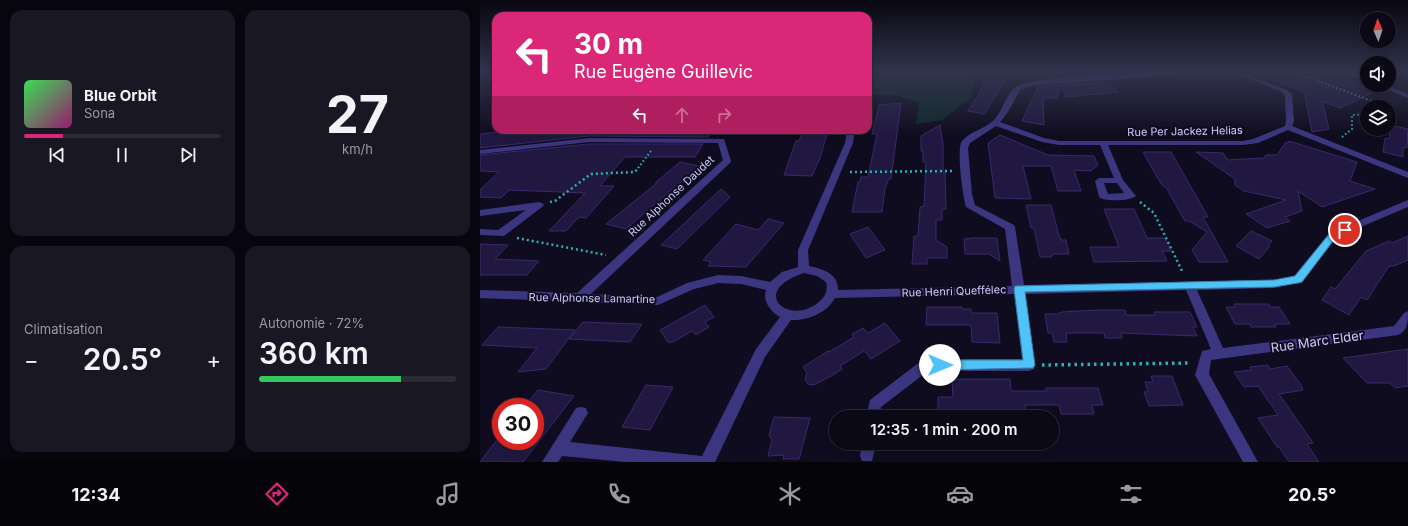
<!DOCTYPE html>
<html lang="fr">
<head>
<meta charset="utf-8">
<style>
	:root { --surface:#0c0917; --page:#1a1724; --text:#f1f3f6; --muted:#9a9aa1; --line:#2c2a36; --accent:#db2777 }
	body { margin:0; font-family:Inter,sans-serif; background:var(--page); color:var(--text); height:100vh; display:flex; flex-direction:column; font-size:15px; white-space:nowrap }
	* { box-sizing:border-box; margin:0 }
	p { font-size:13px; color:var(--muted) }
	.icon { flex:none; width:22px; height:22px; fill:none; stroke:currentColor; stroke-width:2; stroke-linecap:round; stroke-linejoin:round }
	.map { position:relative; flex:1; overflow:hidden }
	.panel { display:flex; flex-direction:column; gap:10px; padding:10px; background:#07050d; width:480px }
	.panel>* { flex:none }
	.top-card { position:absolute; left:12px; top:12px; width:380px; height:122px; border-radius:12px; box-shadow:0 2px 10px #0003,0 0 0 1px var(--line); background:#db2777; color:#fff; overflow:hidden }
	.needle { width:26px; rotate:358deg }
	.fabs { position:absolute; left:880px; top:12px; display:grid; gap:8px }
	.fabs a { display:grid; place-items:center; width:36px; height:36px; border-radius:50%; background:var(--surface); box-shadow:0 2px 10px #0003,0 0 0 1px var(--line); font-size:20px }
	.speed { position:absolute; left:12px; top:398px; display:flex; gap:8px; font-size:20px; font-weight:700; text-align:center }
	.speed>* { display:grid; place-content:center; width:52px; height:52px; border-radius:50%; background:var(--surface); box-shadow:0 2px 10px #0003,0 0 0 1px var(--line); line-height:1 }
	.speed .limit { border:6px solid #d22; background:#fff; color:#111 }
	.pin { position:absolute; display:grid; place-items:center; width:34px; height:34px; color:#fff; margin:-17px; border:2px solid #fff; border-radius:50%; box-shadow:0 1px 4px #0007 }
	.me { position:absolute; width:44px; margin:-22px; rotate:90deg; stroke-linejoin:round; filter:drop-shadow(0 0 3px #0008) }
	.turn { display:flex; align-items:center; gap:14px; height:84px; padding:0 16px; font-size:18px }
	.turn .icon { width:52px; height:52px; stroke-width:2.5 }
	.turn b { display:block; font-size:28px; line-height:34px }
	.lanes { display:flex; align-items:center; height:38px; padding:0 16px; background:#0003; justify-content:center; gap:20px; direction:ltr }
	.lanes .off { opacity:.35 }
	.big { font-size:30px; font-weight:600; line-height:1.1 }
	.panel .card { flex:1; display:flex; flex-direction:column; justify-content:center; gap:6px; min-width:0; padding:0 14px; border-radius:12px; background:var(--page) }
	.panel .dial { align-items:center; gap:0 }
	.dial b { font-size:52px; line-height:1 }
	.song { display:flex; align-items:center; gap:12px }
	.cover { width:48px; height:48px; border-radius:6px; background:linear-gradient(135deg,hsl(130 70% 55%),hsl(320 70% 35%)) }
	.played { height:4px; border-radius:2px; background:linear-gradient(90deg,var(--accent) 20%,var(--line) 20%) }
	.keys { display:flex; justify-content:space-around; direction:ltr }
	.heat { display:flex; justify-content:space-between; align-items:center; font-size:22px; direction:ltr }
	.charge { height:6px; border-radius:3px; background:linear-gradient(90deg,#34c759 72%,var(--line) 0) }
	.panel .tiles { flex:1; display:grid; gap:10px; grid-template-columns:repeat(2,1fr) }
	.trip { position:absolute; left:349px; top:410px; width:230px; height:40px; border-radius:20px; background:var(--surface); box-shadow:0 2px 10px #0003,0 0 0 1px var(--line); font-weight:600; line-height:40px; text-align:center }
	.tabs { display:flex; height:64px; justify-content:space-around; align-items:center; background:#050409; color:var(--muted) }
	.tabs .icon { width:28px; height:28px }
	.tabs .current { color:var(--accent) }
	.tabs b { font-size:18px; color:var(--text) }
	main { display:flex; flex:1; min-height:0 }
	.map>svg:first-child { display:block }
	.green { fill:#0f2929 }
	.building { fill:#211841; stroke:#39296d }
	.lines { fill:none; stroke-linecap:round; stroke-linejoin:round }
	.path-far2 { stroke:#2bb3af; stroke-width:2; stroke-dasharray:1.5 2.5; stroke-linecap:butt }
	.path-far1 { stroke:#2bb3af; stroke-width:2.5; stroke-dasharray:2 3; stroke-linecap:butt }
	.path { stroke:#2bb3af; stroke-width:3.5; stroke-dasharray:2.5 4; stroke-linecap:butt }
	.minor { fill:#3b367f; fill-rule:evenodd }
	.route { fill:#4fc3f7; stroke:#337fa1 }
	.labels { text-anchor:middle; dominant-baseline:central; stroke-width:4; stroke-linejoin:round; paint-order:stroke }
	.street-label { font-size:11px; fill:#d2caff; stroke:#100c1f }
	.near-street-label { font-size:13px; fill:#d2caff; stroke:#100c1f }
</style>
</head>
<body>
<main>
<section class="panel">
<div class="tiles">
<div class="card">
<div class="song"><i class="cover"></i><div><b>Blue Orbit</b><p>Sona</p></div></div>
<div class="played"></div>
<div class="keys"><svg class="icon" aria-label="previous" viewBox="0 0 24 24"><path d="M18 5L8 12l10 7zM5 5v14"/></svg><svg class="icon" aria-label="pause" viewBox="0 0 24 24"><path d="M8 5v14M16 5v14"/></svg><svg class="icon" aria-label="next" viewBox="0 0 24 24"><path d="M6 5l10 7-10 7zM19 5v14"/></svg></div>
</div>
<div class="card dial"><b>27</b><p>km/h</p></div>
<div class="card"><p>Climatisation</p>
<div class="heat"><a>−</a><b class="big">20.5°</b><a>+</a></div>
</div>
<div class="card"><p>Autonomie · 72%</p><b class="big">360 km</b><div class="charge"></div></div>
</div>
</section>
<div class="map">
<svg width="928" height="462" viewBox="0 0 928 462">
	<rect width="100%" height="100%" fill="#100c1f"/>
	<!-- green -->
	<path class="green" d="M388 71H491L495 80 490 98 462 120 436 124 439 103 417 95H388Z"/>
	<!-- building -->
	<path class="building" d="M519 71 528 76 504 114 488 111 499 94 504 82 497 77Z
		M566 71H616L619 74 562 79Z
		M772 71H847L896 91 860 108 842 101 849 129 832 132 824 92Z
		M627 82 638 92 586 97 582 85Z
		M581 85 577 98H563L564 125 542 121 558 87Z
		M421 103 411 179H409L405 188 402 212H372L378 182H380L381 177H388L397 134H392L399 105Z
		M460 125 463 144V172H465L466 209H462V220H456V240L467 247V258H447V264H432L434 236H438L440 207 444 206 446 162H443V151H441V136Z
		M911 125 928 129 927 148 923 147V157L903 152 905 138 909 139Z
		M35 130H233L228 137 109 136 0 148V134Z
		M323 130H337L336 134H347L340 158 332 176 304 175 316 141H319Z
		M520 135 568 155 614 156 618 165 611 171 594 170 601 191H578L571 166H543L551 199 515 198 508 143Z
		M809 141 877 162 870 181 895 189 842 207 818 191 822 211 805 217 810 221 787 228 766 214 806 200 764 191 755 185V179L716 152 743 153 748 160 784 158 786 155H797L806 142 808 143Z
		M109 144H223L215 157H145L120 186H134L106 218 99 217 86 231H69L105 193 29 190 21 198 0 197V190L19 172 0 171V155Z
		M663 152H691L728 217H723L748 262H719L712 250 727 232 709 221H705L687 189 681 184Z
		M200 162 219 166 146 229 126 224 177 183H175Z
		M241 189 250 197 197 249 181 245Z
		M546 205H571L578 232 581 240H586L589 254H574L571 257H560L554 228H551Z
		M624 209H654L667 238H685L691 251H682L687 261 614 262 610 247H639Z
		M288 219 304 223 266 267 228 266 231 262 223 260 256 224 278 230Z
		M388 227 405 250 386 258 370 234Z
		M771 231 792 241 788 245 790 246 779 259 756 246Z
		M928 236V260L914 266H909L887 300 881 297 869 315 842 300 851 287 855 289 886 251 909 241 912 243Z
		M493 238H517L520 261 509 254H485L484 239Z
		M0 244 28 245 15 259 59 261 47 275H0Z
		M754 304H789L790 307H799L810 324H795L796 327H771L770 324H755L746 307H755Z
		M225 305 234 317 225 322 229 327 216 335 212 331 193 342H188L180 330Z
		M447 307H482V309H491V313H517L520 343 492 342 491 325H446Z
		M617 310H645L646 315H675L674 312H710L717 327H713L717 336 641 333 642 338H625L624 333H586L587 342H574L572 333H568L565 314H577L582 312Z
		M103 322 127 323 162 324 150 342 89 339Z
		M405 323 420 341 391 359 384 351 360 366 362 369 351 376 334 385 328 384 325 379 327 373 323 367 348 351 349 352 374 337 372 334 383 328 388 333Z
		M18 327 43 328 95 330 66 369 38 372 57 348 2 345Z
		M928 349V386L915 388 910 383H887L863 358Z
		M788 365 790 369 807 366 821 385 823 390 799 394 833 443 827 444 839 462H809L799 447H797L778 418 798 415 778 386 764 387 754 372 772 370 770 367Z
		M671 376H692L703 405 669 406 664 392H668L665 382H673Z
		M472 379H530L531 391H566V388H618L623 405H612L614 414H581L579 405H545L547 417H458V397H473Z
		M166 385 193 387 170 430 142 427Z
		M58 390 94 396 43 462H0L16 441H55V407H44Z
		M294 417 330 418 319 459H303L304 455 288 456 292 440 289 435Z"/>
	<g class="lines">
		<!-- path-far2 -->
		<path class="path-far2" d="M811 71 905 106 903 107
			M862 137 872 129V115L887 114
			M158 168 171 151"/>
		<!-- path-far1 -->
		<path class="path-far1" d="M370 172 473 171
			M70 202 75 201 111 174 155 172 159 167
			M660 202 674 213 703 273
			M37 238 126 255"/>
		<!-- path -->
		<path class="path" d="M562 365 711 363"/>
		<!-- minor -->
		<path class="minor" d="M693 71H712L709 73C656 79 602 81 549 86L540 90 528 112 520 122 564 138 579 141H763L773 139 805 126 806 121 805 96 802 92 750 71H758L806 90 812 94 814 121 812 126 928 172V178L808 130 778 143 763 145H628L643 180 656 196C651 201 624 202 619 197L615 181 619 178H634L620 145H579L562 142 516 126 490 143 488 148 492 194 495 205 534 225 535 227 544 285 794 280 814 276 849 233 928 200V207L857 237 822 282 794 288 717 290 743 348 914 326 924 313 928 311C928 321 928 331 918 335L731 360 729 374 778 462H763L715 375 722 351 731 349 706 290 545 294 555 365 554 369 549 371H448L401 407 400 417H386L390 400 441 361 446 359H542L534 294 355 298C347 313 327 321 311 320L285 357 235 462H145L82 456 78 462H62L96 408 101 407 106 408 108 413 90 442 222 456 276 349 300 317C291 312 282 301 286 290L261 284 238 283 214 289 178 305 0 298V290L97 293 243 160 238 143 109 142 0 154V150L109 138 244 139 251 161 250 163 111 294 177 297 207 283 238 275 261 276 290 282 302 272 318 267V250L365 143 367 130H375L373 143 328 250 329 266C343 269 358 273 358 290L532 286 525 229 486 207C483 196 476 150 482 141 489 132 504 129 513 121 522 112 525 97 534 88 546 76 669 73 693 71ZM624 183H637L644 193 628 194ZM324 273 337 276 346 282C348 289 346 296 340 301 310 328 267 292 324 273Z
			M859 71H867L887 78V82Z
			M897 85H906L928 94V98Z
			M59 202 62 203 64 205 62 207 24 236 0 235V229L18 230 46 210 0 216V210Z
			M382 443H396L392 461H382L380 456Z"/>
	</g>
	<!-- sky -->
	<linearGradient id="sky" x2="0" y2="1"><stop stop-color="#090711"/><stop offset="0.53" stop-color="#31344d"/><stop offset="1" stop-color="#31344d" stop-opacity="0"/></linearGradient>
	<rect width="928" height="135" fill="url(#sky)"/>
	<!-- route -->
	<path class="route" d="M865 227 870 230 856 237 822 282 818 283 794 287 545 292 555 365 553 368 460 370 456 369 455 365 456 362 460 360H543L534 289 535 286 794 280 815 276 850 233Z"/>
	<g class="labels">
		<!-- street labels -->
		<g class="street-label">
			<text transform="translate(705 131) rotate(-1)">Rue Per Jackez Helias</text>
			<text transform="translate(191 196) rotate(-43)">Rue Alphonse Daudet</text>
			<text transform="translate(474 291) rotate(-2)">Rue Henri Queffélec</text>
			<text transform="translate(112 298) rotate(1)">Rue Alphonse Lamartine</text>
		</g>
		<!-- near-street labels -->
		<g class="near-street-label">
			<text transform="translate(837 341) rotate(-8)">Rue Marc Elder</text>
		</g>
	</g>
</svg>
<div class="fabs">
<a><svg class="needle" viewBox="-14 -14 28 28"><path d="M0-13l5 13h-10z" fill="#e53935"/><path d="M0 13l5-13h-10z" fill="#9a9aa1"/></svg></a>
<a><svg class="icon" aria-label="sound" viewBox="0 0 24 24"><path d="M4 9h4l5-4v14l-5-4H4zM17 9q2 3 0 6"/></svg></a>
<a><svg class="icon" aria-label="layers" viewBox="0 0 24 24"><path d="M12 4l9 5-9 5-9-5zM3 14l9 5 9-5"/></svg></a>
</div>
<div class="speed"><div class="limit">30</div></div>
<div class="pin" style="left:865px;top:230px;background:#d93025"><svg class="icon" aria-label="arrive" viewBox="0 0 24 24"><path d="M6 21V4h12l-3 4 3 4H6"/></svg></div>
<svg class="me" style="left:460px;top:365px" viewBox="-20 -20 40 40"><circle r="19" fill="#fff"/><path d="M0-13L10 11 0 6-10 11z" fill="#4fc3f7"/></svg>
<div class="trip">12:35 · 1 min · 200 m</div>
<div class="top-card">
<div class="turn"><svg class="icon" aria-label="left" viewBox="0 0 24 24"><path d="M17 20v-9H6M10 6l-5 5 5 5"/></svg><div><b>30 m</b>Rue Eugène Guillevic</div></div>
<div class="lanes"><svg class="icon" aria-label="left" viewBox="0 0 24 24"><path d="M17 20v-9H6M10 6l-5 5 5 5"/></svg><svg class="icon off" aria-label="ahead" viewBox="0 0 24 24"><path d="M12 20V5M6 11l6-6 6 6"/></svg><svg class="icon off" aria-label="right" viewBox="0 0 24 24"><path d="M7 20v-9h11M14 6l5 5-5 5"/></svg></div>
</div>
</div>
</main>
<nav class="tabs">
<b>12:34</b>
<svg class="icon current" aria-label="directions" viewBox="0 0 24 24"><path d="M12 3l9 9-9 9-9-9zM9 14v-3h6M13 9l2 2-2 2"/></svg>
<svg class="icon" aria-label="music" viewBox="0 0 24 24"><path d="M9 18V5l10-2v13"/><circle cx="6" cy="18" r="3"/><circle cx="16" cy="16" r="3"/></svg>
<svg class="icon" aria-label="phone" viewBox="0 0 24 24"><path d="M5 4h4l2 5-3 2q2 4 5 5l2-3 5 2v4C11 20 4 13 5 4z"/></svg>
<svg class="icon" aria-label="climate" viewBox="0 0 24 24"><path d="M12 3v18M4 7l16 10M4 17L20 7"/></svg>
<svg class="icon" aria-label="car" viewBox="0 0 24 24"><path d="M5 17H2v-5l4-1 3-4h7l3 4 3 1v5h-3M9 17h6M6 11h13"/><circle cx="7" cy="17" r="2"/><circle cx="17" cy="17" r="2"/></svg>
<svg class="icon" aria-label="filters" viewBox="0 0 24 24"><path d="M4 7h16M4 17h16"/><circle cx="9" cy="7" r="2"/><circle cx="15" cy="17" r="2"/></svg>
<b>20.5°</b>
</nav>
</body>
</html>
